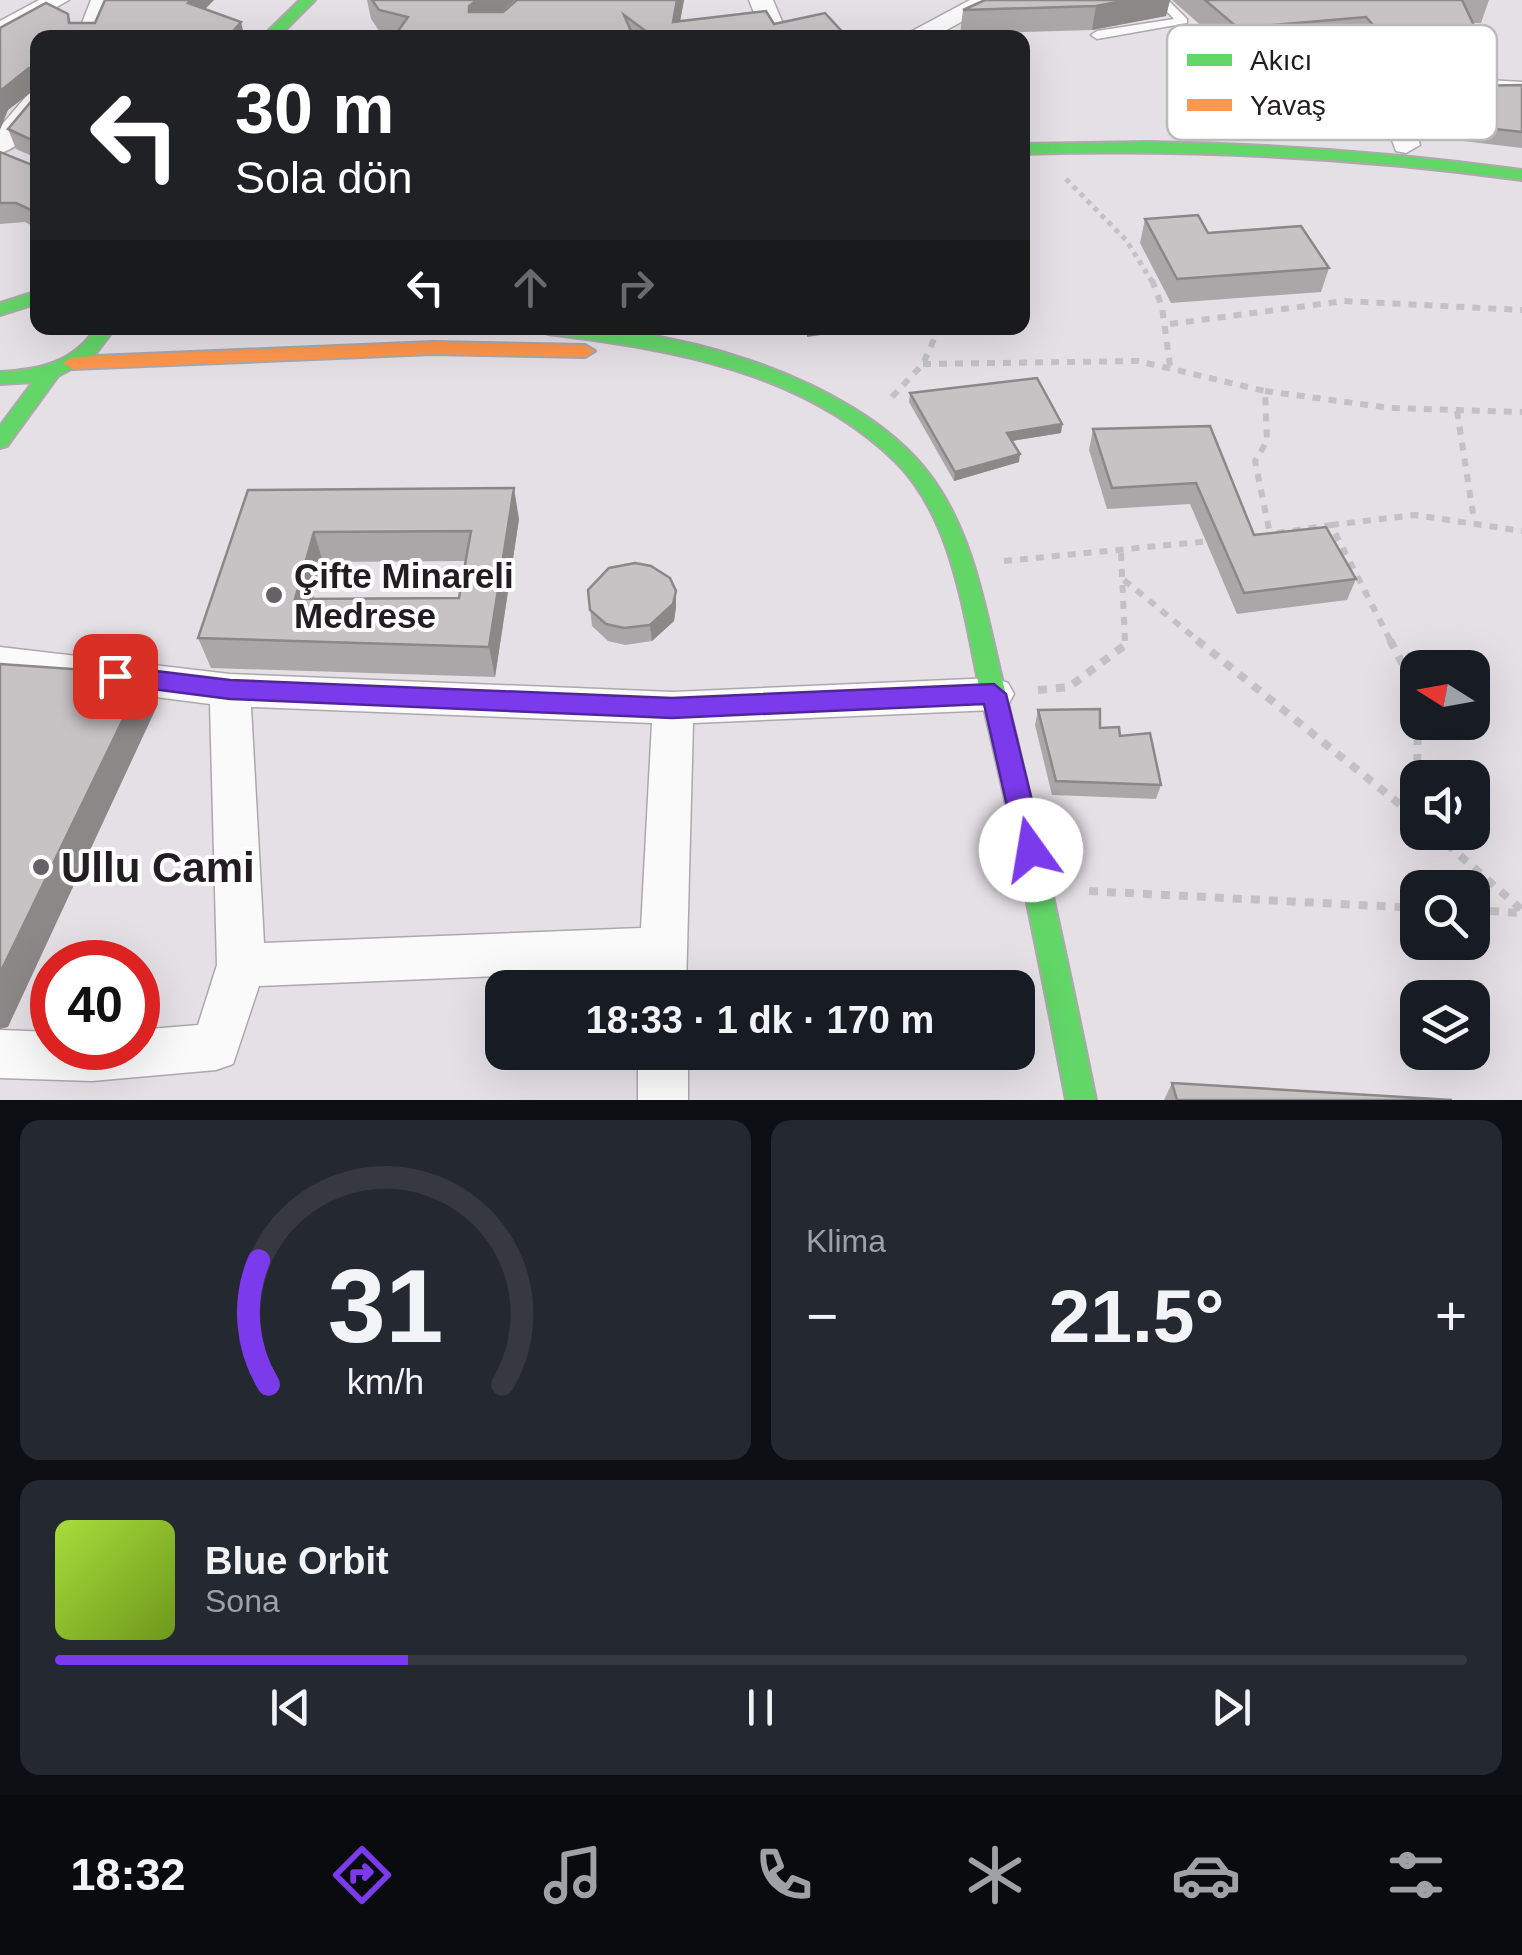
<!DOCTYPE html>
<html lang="tr">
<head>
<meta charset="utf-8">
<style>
	:root { --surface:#171b24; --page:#242831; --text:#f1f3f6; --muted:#9ea1a6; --line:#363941; --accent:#7c3aed }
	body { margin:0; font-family:Helvetica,sans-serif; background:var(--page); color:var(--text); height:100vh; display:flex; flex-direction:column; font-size:38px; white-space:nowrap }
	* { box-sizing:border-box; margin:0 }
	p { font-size:32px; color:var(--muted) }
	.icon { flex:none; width:55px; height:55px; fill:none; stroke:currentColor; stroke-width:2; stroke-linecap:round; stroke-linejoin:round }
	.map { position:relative; height:1100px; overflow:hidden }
	.details { display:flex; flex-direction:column; gap:20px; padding:20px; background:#0d0f14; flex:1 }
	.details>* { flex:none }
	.hud { position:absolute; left:30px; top:30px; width:1000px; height:305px; border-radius:20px; box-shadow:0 10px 40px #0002; background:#202124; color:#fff; overflow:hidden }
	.needle { width:65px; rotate:281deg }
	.controls { position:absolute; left:1400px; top:650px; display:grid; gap:20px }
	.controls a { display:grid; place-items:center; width:90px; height:90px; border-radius:20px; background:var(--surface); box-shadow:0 10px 40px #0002; font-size:50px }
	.speed { position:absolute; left:30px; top:940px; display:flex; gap:20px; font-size:50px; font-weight:700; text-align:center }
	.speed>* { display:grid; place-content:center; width:130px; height:130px; border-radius:50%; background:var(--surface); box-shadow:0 10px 40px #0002; line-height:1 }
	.speed .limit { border:15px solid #d22; background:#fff; color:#111 }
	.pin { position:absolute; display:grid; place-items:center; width:85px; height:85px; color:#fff; margin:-42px; border-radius:20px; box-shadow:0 5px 15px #0006 }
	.me { position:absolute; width:110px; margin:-55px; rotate:347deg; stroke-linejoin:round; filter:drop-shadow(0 0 8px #0008) }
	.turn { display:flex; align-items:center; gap:35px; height:210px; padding:0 40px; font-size:45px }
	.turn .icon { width:130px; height:130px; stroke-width:2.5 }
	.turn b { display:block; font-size:70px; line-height:85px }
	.lanes { display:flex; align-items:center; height:95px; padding:0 40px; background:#0003; justify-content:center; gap:50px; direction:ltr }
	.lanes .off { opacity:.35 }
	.big { font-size:75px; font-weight:600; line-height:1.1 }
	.details .widget { flex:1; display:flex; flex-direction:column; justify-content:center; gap:15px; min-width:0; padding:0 35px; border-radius:20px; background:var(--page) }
	.details .dial { align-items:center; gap:0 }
	.dial svg { height:260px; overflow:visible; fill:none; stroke:var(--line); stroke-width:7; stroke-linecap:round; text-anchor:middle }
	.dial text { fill:var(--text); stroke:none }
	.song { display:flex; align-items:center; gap:30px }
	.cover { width:120px; height:120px; border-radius:15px; background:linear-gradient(135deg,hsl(80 70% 55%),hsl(80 70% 35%)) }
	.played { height:10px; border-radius:5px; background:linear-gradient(90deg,var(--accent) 25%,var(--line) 25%) }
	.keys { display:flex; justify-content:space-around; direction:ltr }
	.heat { display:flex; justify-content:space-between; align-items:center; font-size:55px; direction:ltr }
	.details .tiles { flex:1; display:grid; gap:20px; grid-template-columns:1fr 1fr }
	.widget:last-child { grid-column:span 2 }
	.trip { position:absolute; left:485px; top:970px; width:550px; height:100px; border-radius:20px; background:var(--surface); box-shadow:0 10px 40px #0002; font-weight:600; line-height:100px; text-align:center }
	.tab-bar { display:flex; height:160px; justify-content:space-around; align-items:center; background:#090b0e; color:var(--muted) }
	.tab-bar .icon { width:70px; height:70px }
	.tab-bar .selected { color:var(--accent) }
	.tab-bar b { font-size:45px; color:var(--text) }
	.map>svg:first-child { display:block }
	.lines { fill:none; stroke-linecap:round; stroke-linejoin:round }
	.lane-casing { stroke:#aca8ac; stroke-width:3 }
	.street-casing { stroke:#aca8ac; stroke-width:3 }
	.fast-casing { stroke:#aca8ac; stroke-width:4 }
	.slow-casing { stroke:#aca8ac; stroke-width:4 }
	.path-far2 { stroke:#c2c1c3; stroke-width:5; stroke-dasharray:5 5; stroke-linecap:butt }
	.path-far1 { stroke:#c2c1c3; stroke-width:6; stroke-dasharray:8 8; stroke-linecap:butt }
	.path { stroke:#c2c1c3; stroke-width:8; stroke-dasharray:9 9; stroke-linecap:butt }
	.lane { fill:#fbfafb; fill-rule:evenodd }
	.street { fill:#fbfafb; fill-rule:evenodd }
	.fast { fill:#63d668; fill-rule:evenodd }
	.slow { fill:#ff974d; fill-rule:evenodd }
	.wall { fill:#aba7a8; fill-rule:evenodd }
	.shaded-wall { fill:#8b8888 }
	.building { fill:#c7c2c3; stroke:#8b8888; stroke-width:2.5; fill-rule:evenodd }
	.route { fill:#7c3aed; stroke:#51269a; stroke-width:2.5 }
	.poi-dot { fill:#666166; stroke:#fff; stroke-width:4 }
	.labels { text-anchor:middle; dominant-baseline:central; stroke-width:8; stroke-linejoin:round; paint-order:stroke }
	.poi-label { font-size:35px; font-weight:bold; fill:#211d21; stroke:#fff; text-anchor:start }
	.near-poi-label { font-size:42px; font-weight:bold; fill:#211d21; stroke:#fff; text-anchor:start }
	.key { fill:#fff; stroke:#bcbbbc; stroke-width:2.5 }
	.key-label { font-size:28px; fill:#211d21 }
</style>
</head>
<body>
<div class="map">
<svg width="1522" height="1100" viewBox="0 0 1522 1100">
	<rect width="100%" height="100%" fill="#e5e0e5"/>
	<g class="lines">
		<!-- lane casing -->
		<g class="lane-casing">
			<path id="lane" d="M1156 0H1168L1187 19V23L1097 39 1091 35 1097 31 1174 19Z"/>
		</g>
		<!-- street casing -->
		<g class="street-casing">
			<path id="street" d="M39 0H69L0 39V21Z
				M91 0H115L101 38H76Z
				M749 0H773L789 38H764Z
				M970 0H1001L932 38H899Z
				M1472 79 1522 82V98L1472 95 1415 105 1413 121 1420 145 1406 153 1396 151 1385 121 1394 93Z
				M38 91C38 115 27 147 0 153V127L29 93Z
				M0 647 230 674 673 692 994 678 1008 683 1014 694 1008 705 994 710 693 723 686 988H638L639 970 259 986 233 1064 216 1070 92 1081 0 1078V1030L52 1032V1048H138V1030L198 1025 217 965 210 704 0 677ZM251 707 652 723 641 928 264 943Z
				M638 1052H688V1100H638Z"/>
		</g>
		<!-- fast casing -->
		<g class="fast-casing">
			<path id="fast" d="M300 0H315L277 38H261Z
				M1148 142C1273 144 1397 153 1522 170V180C1356 157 1190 149 1022 154V144Z
				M38 291V303L0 315V303Z
				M96 328H115L93 357 58 376 7 446 0 448V426L33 382 0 384V372C39 370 73 363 96 328Z
				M538 328C658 320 854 375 929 474 975 534 986 615 1004 687 1038 824 1068 962 1096 1100H1066C1041 969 1015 838 984 708 965 628 957 523 896 462 803 371 671 349 548 334Z"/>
		</g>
		<!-- slow casing -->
		<g class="slow-casing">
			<path id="slow" d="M433 342 585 345 595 351 585 357 433 354 73 369 63 363 73 357Z"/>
		</g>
		<!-- path-far2 -->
		<path class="path-far2" d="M1200 34 1225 54 1370 109
			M1066 179 1126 240 1153 283"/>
		<!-- path-far1 -->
		<path class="path-far1" d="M1152 280 1162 307 1170 366
			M1170 324 1344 301 1522 310
			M923 364 1138 361 1265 391 1267 441 1255 461 1270 534
			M1265 391 1390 408 1522 412
			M892 397 923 364 939 328
			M1457 411 1474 520
			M1331 525 1415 515 1522 531
			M1277 533 1331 525 1391 642
			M1121 553 1125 642
			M1004 561 1210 541
			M1124 580 1200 642"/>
		<!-- path -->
		<path class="path" d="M1197 640 1418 819
			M1390 640 1418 694
			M1038 690 1069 687 1125 645V640
			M1416 817 1418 722
			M1433 832 1522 910
			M1089 891 1418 908
			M1472 910 1522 913"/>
		<!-- lane -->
		<use href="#lane" class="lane"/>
		<!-- street -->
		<use href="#street" class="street"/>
		<!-- fast -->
		<use href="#fast" class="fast"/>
		<!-- slow -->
		<use href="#slow" class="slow"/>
	</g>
	<!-- wall -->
	<path class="wall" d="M105 0H214L205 9 38 38V229L25 222 0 224V152L32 165V156L16 149 8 129 34 98V89L8 110 0 28 68 14 71 23H95Z
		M367 0H515L501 12 517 0H684L680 21 774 24 848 38H384L371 19Z
		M985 0H1170L1166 16 1092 30 960 34 963 10Z
		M1172 0H1489L1481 23H1473L1486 51 1477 76 1399 88 1359 41 1232 53Z
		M1522 85V148L1463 141 1461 101 1467 86Z
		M1145 219 1208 233 1329 268 1321 292 1171 303 1140 243Z
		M680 328H722L680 330Z
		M910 393 1062 424 1061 433 1012 441 1019 462 954 481 909 402Z
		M1210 426 1254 535 1356 579 1347 600 1237 614 1190 504 1107 509 1089 450 1093 429Z
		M248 490 519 519 495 677 211 668 198 638ZM466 561 459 598H313L323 562Z
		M588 590 676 607 674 621 652 641 625 645 608 641 592 626Z
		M1038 710 1100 728 1120 736 1161 785 1156 799 1052 795 1035 725Z
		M1172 1083 1452 1100H1164Z"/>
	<!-- shaded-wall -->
	<path class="shaded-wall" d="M191 0H214L193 21 188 3Z
		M477 0H515L474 35 469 6Z
		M677 0H684L677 38 673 22Z
		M1128 0H1170L1166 16 1092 30 1096 6Z
		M241 22 245 38H227Z
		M1486 51 1477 76 1399 88 1408 64Z
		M29 68 37 88 8 110 0 130V90Z
		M38 206V226L31 210Z
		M807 328H871L807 337Z
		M1062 424 1061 433 1005 442 1007 433Z
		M1020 454 1019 462 954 481 955 472Z
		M514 488 519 519 495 677 489 647Z
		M314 532 323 562 305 629 295 599Z
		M676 591V607L674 621 652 641 650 625Z
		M145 674 158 704 8 1027 0 1029V973Z"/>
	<!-- building -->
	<path class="building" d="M105 0H191L188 3 241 22 227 38H38V206L31 210 16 203H0V152L32 165V140L8 129 34 98 35 72 29 68 0 91V28L46 3 68 14 69 23H95Z
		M372 0H477L469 6V12H503L517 0H677L673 22 766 11 774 24 825 13 848 38H655L624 15 634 38H393L408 17 379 10Z
		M985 0H1128L1096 6 963 10Z
		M1205 0H1462L1486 51 1408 64 1366 17 1238 28Z
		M1522 85V132L1468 126 1467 86Z
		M1198 215 1208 233 1301 226 1329 268 1177 279 1145 219Z
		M1037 378 1062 424 1007 433 1020 454 955 472 910 393Z
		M1210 426 1254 535 1326 527 1356 579 1244 593 1196 483 1112 488 1093 429Z
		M514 488 489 647 198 638 248 490ZM471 531 459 598 295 599 314 532Z
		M635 563 651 566 670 578 676 591 673 604 650 625 624 628 606 624 590 610 588 590 609 568Z
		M0 664 145 674 0 973Z
		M1100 709V728L1119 727 1120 736 1150 733 1161 785 1056 781 1038 710Z
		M1172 1083 1452 1100H1177Z"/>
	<!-- route -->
	<path class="route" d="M115 666 230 680 672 698 994 684 1006 694 1044 850 1040 858H1021L1017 850 984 704 672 718 230 699 106 683 102 676Z"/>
	<!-- markers -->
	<g class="poi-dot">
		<circle cx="274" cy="595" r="10"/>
		<circle cx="41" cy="867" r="10"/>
	</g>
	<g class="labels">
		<!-- poi labels -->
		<g class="poi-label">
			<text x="294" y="575">Çifte Minareli<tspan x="294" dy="40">Medrese</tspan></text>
		</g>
		<!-- near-poi labels -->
		<g class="near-poi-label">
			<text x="61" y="867">Ullu Cami</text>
		</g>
	</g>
	<!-- legend -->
	<rect x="1167" y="25" width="330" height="115" rx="15" class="key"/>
	<rect x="1187" y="54" width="45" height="12" fill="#63d668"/>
	<rect x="1187" y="99" width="45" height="12" fill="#ff974d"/>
	<g class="key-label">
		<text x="1250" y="70">Akıcı</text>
		<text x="1250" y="115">Yavaş</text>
	</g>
</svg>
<div class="controls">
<a><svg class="needle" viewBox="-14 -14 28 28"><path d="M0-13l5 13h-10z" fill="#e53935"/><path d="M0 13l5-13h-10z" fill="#9ea1a6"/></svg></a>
<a><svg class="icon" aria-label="sound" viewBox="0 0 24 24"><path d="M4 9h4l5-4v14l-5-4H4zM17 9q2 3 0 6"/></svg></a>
<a><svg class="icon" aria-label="search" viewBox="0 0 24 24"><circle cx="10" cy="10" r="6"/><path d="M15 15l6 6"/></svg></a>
<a><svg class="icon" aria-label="layers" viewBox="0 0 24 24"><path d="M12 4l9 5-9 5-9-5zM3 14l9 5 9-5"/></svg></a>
</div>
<div class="speed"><div class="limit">40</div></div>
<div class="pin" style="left:115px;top:676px;background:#d93025"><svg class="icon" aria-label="arrive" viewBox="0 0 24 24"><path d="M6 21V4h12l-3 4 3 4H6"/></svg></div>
<svg class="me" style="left:1031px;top:850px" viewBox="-20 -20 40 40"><circle r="19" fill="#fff"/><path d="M0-13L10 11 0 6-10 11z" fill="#7c3aed"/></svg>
<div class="trip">18:33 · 1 dk · 170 m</div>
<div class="hud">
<div class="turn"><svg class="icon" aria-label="left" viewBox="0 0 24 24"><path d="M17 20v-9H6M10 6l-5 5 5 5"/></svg><div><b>30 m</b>Sola dön</div></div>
<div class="lanes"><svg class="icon" aria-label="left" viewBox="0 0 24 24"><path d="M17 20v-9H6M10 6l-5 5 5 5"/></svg><svg class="icon off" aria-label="ahead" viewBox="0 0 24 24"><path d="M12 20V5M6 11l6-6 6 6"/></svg><svg class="icon off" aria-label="right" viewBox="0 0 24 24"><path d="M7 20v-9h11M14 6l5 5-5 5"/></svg></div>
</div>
</div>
<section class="details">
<div class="tiles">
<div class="widget dial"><svg viewBox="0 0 100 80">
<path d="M14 69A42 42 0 1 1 86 69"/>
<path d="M14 69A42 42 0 0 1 11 31" stroke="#7c3aed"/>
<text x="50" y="56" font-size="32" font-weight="700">31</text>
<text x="50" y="72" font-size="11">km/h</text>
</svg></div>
<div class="widget"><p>Klima</p>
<div class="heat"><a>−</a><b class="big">21.5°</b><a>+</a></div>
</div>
<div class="widget">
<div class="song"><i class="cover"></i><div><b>Blue Orbit</b><p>Sona</p></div></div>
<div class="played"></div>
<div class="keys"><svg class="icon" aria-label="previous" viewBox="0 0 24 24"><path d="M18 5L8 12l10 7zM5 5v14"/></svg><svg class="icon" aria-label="pause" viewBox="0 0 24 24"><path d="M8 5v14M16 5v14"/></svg><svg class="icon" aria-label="next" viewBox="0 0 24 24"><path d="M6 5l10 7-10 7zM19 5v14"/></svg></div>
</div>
</div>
</section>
<nav class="tab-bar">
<b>18:32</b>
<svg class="icon selected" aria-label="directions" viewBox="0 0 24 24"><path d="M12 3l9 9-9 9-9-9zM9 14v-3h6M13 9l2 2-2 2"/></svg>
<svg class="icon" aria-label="music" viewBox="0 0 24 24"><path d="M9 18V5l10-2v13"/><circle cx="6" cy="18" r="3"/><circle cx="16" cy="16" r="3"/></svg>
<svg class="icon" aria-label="phone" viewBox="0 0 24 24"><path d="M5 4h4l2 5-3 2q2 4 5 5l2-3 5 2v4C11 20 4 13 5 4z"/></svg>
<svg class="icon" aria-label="climate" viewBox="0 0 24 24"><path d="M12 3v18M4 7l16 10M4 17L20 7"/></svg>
<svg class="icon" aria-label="car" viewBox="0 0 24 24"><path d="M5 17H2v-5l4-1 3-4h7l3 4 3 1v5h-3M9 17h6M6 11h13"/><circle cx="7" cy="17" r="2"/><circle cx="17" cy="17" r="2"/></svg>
<svg class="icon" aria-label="filters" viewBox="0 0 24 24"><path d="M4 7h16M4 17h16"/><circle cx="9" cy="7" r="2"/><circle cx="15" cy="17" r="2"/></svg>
</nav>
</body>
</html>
